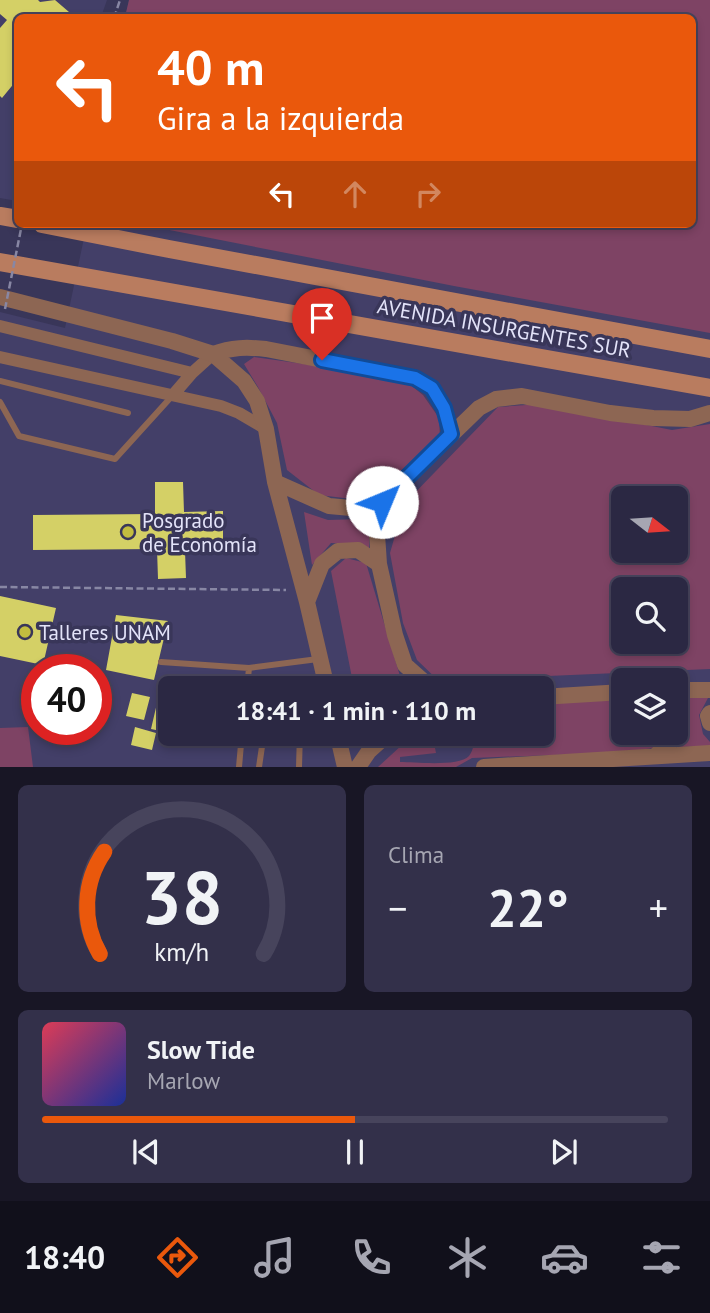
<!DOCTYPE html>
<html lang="es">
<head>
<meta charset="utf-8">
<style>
	:root { --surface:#2b2843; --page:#33304a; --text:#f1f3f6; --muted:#a6a6b2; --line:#47445c; --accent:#ea580c }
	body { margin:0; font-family:"PT Sans",sans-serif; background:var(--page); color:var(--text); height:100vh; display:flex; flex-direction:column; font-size:26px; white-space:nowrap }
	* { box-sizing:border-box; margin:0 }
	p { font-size:23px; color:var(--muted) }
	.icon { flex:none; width:38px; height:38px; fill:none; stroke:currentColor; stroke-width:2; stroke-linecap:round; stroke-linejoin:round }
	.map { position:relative; height:767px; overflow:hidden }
	.panel { display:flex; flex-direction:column; gap:18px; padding:18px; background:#181625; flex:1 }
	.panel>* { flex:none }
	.banner { position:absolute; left:14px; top:14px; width:682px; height:214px; border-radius:10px; box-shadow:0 4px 10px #0003,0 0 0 2px var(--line); background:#ea580c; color:#fff; overflow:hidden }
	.needle { width:46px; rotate:107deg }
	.controls { position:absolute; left:611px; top:486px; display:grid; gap:14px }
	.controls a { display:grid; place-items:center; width:77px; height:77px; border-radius:10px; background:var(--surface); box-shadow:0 4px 10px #0003,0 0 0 2px var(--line); font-size:35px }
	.speed { position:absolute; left:21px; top:654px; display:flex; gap:14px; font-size:35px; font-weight:700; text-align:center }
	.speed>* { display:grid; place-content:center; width:91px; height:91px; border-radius:50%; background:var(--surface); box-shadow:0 4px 10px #0003,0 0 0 2px var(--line); line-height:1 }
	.speed .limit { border:10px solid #d22; background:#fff; color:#111 }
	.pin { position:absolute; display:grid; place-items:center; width:60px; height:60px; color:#fff; margin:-72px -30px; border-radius:50% 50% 50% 0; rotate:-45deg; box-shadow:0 0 7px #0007 }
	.pin .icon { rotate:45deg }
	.me { position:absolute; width:77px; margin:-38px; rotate:45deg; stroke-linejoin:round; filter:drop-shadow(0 0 5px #0008) }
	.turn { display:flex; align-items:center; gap:24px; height:147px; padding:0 28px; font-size:32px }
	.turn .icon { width:91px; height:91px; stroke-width:2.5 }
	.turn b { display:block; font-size:49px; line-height:60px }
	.lanes { display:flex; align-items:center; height:66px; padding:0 28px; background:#0003; justify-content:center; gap:35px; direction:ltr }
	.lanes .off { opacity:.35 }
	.big { font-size:52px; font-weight:700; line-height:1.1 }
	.panel .widget { flex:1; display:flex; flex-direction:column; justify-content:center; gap:10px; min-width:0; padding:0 24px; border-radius:10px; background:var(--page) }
	.panel .dial { align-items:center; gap:0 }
	.dial svg { height:182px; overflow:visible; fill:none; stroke:var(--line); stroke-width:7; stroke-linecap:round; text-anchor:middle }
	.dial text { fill:var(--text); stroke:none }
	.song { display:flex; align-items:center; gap:21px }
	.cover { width:84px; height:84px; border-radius:10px; background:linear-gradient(135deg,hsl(350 70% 55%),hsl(230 70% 35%)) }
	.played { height:7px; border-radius:4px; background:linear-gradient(90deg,var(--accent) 50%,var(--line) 50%) }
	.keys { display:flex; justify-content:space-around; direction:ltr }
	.heat { display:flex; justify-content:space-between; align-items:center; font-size:38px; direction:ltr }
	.panel .tiles { flex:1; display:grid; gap:18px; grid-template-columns:1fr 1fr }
	.widget:last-child { grid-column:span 2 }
	.trip { position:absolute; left:158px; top:676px; width:396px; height:70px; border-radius:10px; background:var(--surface); box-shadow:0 4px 10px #0003,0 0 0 2px var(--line); font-weight:700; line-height:70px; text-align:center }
	.tabs { display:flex; height:112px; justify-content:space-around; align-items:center; background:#11101b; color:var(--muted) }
	.tabs .icon { width:49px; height:49px }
	.tabs .current { color:var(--accent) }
	.tabs b { font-size:32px; color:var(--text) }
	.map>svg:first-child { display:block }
	.built { fill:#433f68; fill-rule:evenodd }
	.green { fill:#7e4364; fill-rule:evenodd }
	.building { fill:#d4d066 }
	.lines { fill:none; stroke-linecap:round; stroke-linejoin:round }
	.path { stroke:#8887a4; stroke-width:2.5; stroke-dasharray:7 3.5; stroke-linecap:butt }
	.service { stroke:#8d6653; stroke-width:6 }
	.minor { stroke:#8d6653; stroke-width:12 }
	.tertiary { stroke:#8d6653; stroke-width:16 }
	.secondary { stroke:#b97c5f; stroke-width:18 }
	.path-bridge { stroke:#8887a4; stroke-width:2.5; stroke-dasharray:7 3.5; stroke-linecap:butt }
	.route-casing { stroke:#114b97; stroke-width:18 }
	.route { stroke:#1a73e8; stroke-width:12 }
	.poi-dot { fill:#c3bd3f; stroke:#393659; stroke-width:2.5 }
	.labels { text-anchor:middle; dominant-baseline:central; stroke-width:7; stroke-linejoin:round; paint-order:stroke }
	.street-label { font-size:21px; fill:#e3e3f9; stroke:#393659 }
	.poi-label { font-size:21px; fill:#e3e3f9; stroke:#393659; text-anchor:start }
</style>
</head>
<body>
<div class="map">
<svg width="710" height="767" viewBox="0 0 710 767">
	<rect width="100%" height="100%" fill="#393659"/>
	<!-- built -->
	<path class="built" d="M0 0H107L101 17 18 18 17 201 0 198Z
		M129 0H710V767H0V312L65 328 87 224H693V18L125 17ZM623 499H676V551H623ZM623 590H676V642H623ZM37 670H96V730H37ZM623 681H676V733H623ZM170 688H541V733H170Z"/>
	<!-- green -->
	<path class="green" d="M129 0H710V333L454 286 139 224H693V18L125 17Z
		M254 357 304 364 408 383 423 395 439 418 440 437 385 493 352 499 319 495 287 470 277 423 258 387 244 364Z
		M540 404 672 430 710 424V669L548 676 479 688H464L443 685 417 660 403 623 390 553 404 504 498 407ZM623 499H676V551H623ZM623 590H676V642H623Z
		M304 512 328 520 362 519 369 516V549L354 544 331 543 312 565Z
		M346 558 366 563 403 686 407 688H354L331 571Z
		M678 697 708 698 699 715 703 734 710 742V746L679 747 684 721Z
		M623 699V733H661L656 747 632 752 472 758 456 767H378L415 733H432L436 753 400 757V762C415 762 459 767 469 756 474 750 474 741 475 733H541V703Z
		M28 727 33 767H0V728Z"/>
	<!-- building -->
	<path class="building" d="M0 0H38L40 2 55 0 69 12 68 18H18V83L16 81 2 98 0 96V28L7 20 0 14Z
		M155 482H183L184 512 223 511V551H185L186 578 158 579 157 549 33 550V515L155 514Z
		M0 596 56 608 43 665 0 656Z
		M116 615 168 621 154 680 106 670Z
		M132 693 150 697 144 720 126 716Z
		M158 699 170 702V733L151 729Z
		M135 727 156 733 152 750 131 745Z"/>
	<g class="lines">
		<!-- path -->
		<path class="path" d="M114 18 120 0
			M0 587 286 590"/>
		<!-- service -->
		<path class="service" d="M0 381 128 413
			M0 402 19 436 115 459 173 395
			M161 662 249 668
			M247 688 249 668 318 659
			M239 767 242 733
			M259 767 264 733
			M299 767 300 733"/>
		<!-- minor -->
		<path class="minor" d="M0 326 192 373
			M0 357 221 406 239 413 266 429
			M173 395 192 373 213 354"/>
		<!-- tertiary -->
		<path class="tertiary" d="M0 297 172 341 213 354 244 381 257 401 266 429 275 482 307 602 327 688
			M213 354C232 347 247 347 266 349L415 378 432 388 444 408 451 434
			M275 482 329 506 351 508 382 502
			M307 602 322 564 338 551 358 550 379 564
			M431 688 405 665 395 635 379 564 377 534 382 502 479 408 496 399 522 396 610 413 653 418 690 419 710 413
			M676 690H710
			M541 697 623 692
			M710 713 708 716 710 723
			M337 733 345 767
			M655 756 669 743 671 733
			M358 767 369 751 389 733
			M484 767 710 753"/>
		<!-- secondary -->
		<path class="secondary" d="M0 216 18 219
			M42 224 169 249 710 349
			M0 262 710 388"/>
		<!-- path-bridge -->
		<path class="path-bridge" d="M5 309 22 224"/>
	</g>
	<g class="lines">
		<!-- route casing -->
		<g class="route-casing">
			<path id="route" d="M322 360 415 378 432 388 444 408 451 434 382 502"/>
		</g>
		<!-- route -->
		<use href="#route" class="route"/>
	</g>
	<!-- markers -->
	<g class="poi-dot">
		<circle cx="128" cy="532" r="7"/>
		<circle cx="25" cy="632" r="7"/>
	</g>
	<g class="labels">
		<!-- street labels -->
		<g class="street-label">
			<text transform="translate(504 328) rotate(10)">AVENIDA INSURGENTES SUR</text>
		</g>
		<!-- poi labels -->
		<g class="poi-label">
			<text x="142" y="520">Posgrado<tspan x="142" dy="24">de Economía</tspan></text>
			<text x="39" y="632">Talleres UNAM</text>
		</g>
	</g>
</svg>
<div class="controls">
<a><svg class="needle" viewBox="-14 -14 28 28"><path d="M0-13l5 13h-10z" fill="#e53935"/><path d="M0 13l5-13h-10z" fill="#a6a6b2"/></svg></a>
<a><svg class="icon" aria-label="search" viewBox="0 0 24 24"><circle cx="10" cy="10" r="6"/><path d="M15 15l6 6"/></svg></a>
<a><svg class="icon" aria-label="layers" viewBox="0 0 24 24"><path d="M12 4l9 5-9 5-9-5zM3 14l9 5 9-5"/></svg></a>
</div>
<div class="speed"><div class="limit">40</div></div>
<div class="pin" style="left:322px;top:360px;background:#d93025"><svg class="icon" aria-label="arrive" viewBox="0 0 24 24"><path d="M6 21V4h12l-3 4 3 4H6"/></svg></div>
<svg class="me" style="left:382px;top:502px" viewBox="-20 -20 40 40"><circle r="19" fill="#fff"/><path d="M0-13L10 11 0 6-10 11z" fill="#1a73e8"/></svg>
<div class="trip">18:41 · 1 min · 110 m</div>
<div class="banner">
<div class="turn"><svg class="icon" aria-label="left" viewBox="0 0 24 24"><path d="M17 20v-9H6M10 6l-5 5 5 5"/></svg><div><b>40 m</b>Gira a la izquierda</div></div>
<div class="lanes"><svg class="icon" aria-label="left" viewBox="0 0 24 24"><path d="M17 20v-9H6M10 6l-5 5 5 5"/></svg><svg class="icon off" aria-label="ahead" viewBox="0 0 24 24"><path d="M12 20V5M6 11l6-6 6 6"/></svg><svg class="icon off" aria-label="right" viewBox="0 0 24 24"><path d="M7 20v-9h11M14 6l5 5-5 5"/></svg></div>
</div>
</div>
<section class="panel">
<div class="tiles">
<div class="widget dial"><svg viewBox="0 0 100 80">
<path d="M14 69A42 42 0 1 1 86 69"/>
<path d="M14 69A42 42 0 0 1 16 24" stroke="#ea580c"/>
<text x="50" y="56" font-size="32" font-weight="700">38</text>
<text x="50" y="72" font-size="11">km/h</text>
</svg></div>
<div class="widget"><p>Clima</p>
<div class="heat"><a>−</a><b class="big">22°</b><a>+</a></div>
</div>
<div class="widget">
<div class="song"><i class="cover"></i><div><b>Slow Tide</b><p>Marlow</p></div></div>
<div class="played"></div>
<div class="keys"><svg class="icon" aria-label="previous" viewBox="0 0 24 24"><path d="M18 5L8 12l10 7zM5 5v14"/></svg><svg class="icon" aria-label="pause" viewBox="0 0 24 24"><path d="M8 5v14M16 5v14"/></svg><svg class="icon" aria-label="next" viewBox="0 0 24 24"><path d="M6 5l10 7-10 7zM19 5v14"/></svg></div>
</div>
</div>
</section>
<nav class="tabs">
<b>18:40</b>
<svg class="icon current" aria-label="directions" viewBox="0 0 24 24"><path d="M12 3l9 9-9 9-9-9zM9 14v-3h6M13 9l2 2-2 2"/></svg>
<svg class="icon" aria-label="music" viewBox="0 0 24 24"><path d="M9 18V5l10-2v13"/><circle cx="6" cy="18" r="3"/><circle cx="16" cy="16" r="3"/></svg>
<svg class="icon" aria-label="phone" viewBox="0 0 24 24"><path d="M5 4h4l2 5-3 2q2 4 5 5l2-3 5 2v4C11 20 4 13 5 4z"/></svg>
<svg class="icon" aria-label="climate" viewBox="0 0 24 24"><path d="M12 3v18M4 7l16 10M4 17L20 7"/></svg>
<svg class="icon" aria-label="car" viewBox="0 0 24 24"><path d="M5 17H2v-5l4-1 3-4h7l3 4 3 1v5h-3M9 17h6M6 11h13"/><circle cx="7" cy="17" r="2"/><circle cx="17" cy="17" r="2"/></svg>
<svg class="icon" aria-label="filters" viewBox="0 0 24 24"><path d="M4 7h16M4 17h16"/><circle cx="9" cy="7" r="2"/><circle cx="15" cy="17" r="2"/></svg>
</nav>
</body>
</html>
